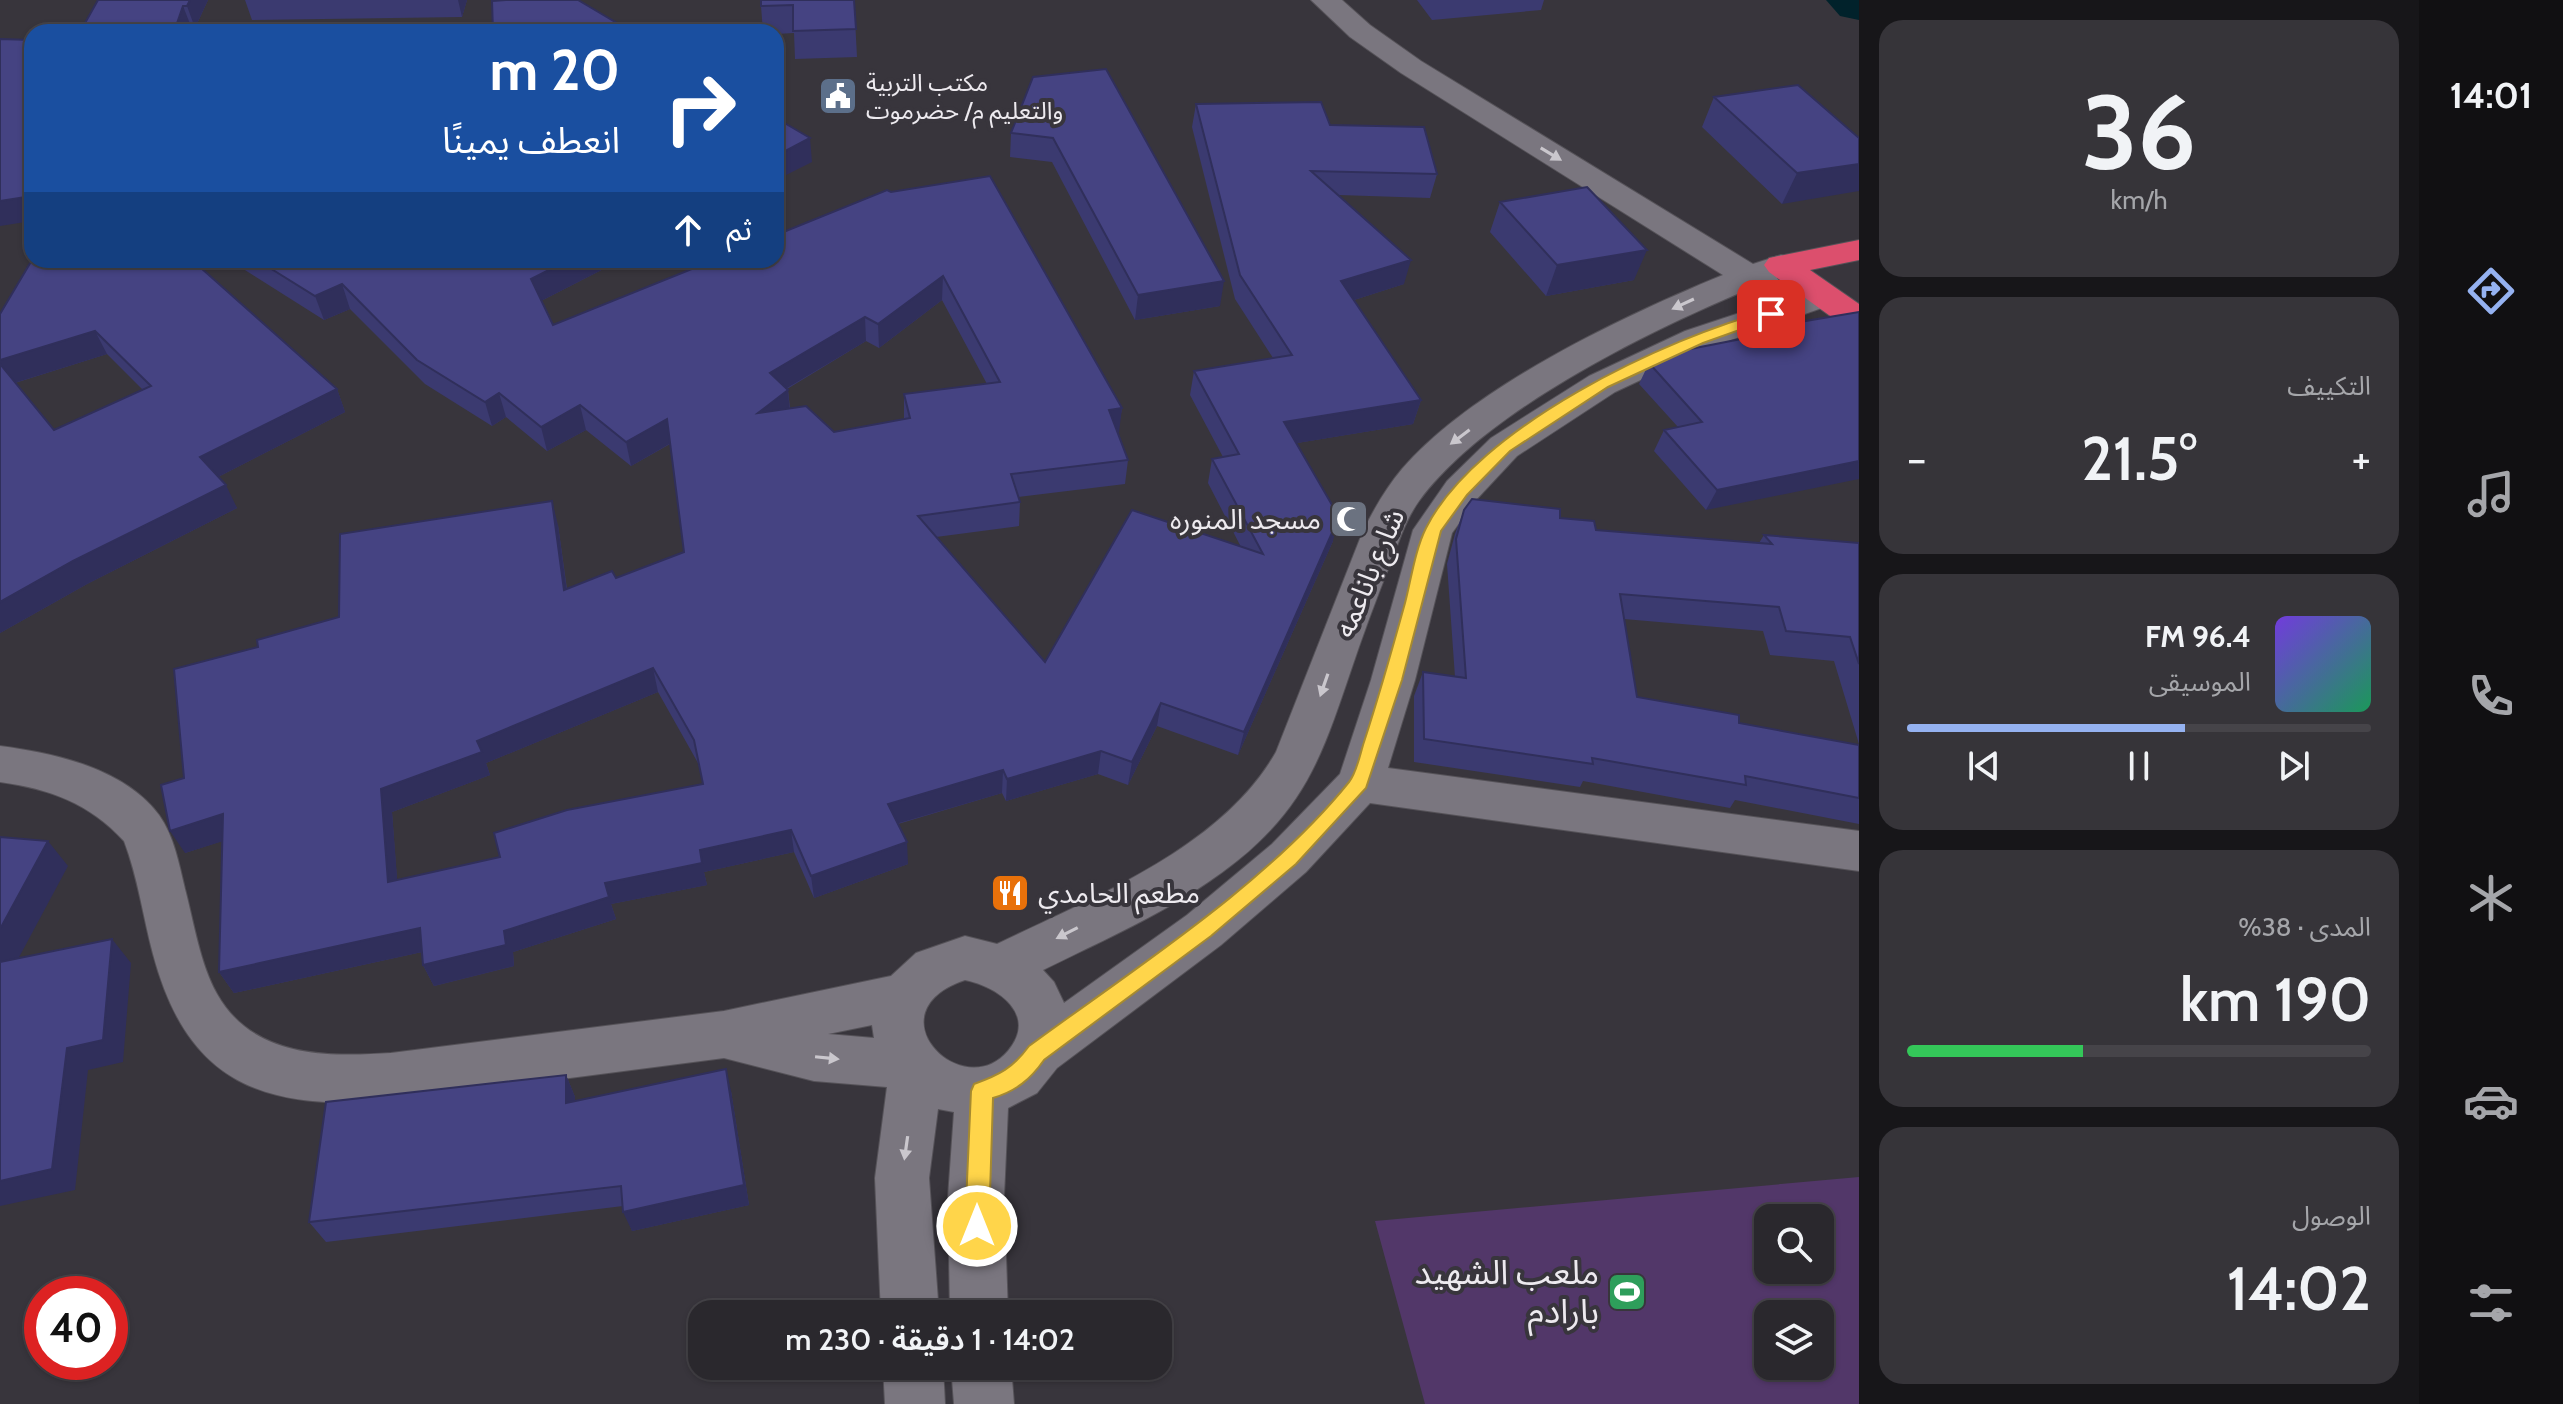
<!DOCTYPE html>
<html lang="ar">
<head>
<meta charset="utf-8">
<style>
	:root { --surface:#2a282d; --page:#363439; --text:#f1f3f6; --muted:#a5a6aa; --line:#464449; --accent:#95b2f1 }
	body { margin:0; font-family:Cabin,"Noto Sans Arabic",sans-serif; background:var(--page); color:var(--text); direction:rtl; height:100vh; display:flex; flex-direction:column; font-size:30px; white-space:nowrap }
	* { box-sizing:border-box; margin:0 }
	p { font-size:26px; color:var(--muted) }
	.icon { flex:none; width:44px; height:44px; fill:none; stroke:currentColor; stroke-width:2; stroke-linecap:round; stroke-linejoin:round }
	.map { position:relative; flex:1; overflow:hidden; direction:ltr }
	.details { display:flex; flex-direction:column; gap:20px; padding:20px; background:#171619; width:560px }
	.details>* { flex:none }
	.top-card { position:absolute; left:24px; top:24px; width:760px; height:244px; border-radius:24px; box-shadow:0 2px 6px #0004,0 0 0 2px var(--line); direction:rtl; background:#1a4fa0; color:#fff; overflow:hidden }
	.tools { position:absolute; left:1754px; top:1204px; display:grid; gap:16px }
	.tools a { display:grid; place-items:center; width:80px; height:80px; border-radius:16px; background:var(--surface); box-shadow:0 2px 6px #0004,0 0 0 2px var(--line); font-size:40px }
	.speed { position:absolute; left:24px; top:1276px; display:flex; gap:16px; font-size:40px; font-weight:700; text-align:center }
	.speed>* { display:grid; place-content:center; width:104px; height:104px; border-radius:50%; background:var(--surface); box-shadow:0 2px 6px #0004,0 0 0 2px var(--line); line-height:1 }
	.speed .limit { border:12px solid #d22; background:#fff; color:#111 }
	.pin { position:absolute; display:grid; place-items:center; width:68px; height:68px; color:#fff; margin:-34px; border-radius:16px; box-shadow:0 4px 12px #0006 }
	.me { position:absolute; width:88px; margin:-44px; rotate:0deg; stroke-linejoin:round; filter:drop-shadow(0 0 6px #0008) }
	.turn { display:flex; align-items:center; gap:28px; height:168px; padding:0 32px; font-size:36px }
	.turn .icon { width:104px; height:104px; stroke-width:2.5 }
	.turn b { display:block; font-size:56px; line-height:68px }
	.then { display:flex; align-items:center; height:76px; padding:0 32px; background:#0003; gap:16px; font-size:30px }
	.big { font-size:60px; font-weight:600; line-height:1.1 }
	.details .tile { flex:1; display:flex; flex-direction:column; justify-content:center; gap:12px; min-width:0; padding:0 28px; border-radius:24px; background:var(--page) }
	.details .dial { align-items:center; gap:0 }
	.dial b { font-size:104px; line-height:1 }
	.song { display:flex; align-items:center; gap:24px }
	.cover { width:96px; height:96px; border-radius:12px; background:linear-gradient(135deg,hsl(260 70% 55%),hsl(150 70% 35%)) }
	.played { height:8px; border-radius:4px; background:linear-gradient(90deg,var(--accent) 60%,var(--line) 60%) }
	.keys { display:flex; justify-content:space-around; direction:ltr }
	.heat { display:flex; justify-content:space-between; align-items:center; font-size:44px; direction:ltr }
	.charge { height:12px; border-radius:6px; background:linear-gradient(90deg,#34c759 38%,var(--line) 0) }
	.trip { position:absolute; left:688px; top:1300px; width:484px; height:80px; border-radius:24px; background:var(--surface); box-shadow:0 2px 6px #0004,0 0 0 2px var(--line); font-weight:600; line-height:80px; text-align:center; direction:rtl }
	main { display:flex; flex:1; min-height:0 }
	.dock { display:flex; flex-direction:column; width:144px; justify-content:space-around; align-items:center; background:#111012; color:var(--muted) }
	.dock .icon { width:56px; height:56px }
	.dock .on { color:var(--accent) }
	.dock b { font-size:36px; color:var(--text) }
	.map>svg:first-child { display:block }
	.green { fill:#523769; fill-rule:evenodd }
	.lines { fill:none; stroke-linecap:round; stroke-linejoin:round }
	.river { fill:#01222b; fill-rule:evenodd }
	.minor-casing { stroke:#555258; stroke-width:2 }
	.highway-casing { stroke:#555258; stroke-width:2 }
	.minor { fill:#7a767f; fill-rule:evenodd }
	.highway { fill:#dc4f6d; fill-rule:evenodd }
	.wall { fill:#3b3a70; fill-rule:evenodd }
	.shaded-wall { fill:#302f5b }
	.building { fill:#454382; stroke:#302f5b; stroke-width:2; fill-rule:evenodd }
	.oneway { fill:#cac7cd }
	.route { fill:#ffd54a; stroke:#a68a30; stroke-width:2 }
	.labels { text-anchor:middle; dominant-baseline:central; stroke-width:8; stroke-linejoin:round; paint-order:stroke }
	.far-poi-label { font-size:24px; fill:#edeaef; stroke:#38353c; text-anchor:start }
	.poi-label { font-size:28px; fill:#edeaef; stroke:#38353c; text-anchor:end }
	.street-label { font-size:28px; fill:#edeaef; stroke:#38353c }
	.near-poi-label { font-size:34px; fill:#edeaef; stroke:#38353c; text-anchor:end }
</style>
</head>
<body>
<main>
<nav class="dock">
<b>14:01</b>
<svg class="icon on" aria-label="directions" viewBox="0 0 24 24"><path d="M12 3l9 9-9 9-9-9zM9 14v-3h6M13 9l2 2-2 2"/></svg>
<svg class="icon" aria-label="music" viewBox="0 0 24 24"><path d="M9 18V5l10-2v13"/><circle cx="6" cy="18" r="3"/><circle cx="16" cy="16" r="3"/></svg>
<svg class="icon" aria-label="phone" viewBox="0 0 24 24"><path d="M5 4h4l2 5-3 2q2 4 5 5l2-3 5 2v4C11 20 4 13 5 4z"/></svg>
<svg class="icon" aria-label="climate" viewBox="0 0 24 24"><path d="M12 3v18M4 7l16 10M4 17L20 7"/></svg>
<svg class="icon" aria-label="car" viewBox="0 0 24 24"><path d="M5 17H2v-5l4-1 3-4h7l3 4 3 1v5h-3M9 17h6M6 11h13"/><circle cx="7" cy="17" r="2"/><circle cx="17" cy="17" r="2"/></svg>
<svg class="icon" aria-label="filters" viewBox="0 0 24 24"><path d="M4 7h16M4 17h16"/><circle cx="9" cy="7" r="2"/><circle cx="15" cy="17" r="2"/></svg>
</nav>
<section class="details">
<div class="tile dial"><b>36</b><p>km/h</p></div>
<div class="tile"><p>التكييف</p>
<div class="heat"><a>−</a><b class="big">21.5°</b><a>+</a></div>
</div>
<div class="tile">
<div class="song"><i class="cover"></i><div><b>96.4 FM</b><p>الموسيقى</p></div></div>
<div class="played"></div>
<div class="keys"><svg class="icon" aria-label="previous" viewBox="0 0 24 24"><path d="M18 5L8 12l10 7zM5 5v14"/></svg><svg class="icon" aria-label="pause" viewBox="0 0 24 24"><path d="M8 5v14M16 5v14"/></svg><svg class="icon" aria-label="next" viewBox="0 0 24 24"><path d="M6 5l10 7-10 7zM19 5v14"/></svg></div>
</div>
<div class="tile"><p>المدى · 38%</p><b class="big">190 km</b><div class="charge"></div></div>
<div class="tile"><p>الوصول</p><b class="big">14:02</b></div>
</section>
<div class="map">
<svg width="1859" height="1404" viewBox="0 0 1859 1404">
	<rect width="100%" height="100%" fill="#38353c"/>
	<!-- green -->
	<path class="green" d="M1859 1177V1404H1425L1375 1221ZM1768 1218H1820V1270H1768ZM1768 1314H1820V1366H1768Z"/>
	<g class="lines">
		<!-- river -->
		<path class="river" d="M1826 0H1859V20L1840 16Z"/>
		<!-- minor casing -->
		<g class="minor-casing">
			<path id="minor" d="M1311 0H1342L1370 25 1421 61 1753 264 1781 255 1793 258 1798 265 1793 272 1777 278 1785 288 1780 295 1768 298 1747 290C1646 332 1484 412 1419 501 1406 519 1399 541 1391 562 1376 599 1362 637 1349 676 1335 717 1321 761 1296 798 1240 882 1131 926 1043 970L1054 982 1064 1003 1187 915 1272 844 1340 774 1371 680 1413 530 1447 481 1491 438 1589 376 1685 331 1824 285 1836 289 1841 296 1836 303 1711 347 1615 392 1517 456 1475 501 1452 533 1415 680 1388 768 1859 831V871L1370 803 1306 872 1221 945 1057 1068 1037 1093 1008 1108 1004 1197 1008 1314H950L948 1197 954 1112 938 1109 929 1178 939 1314H881L875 1178 887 1087 814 1081 724 1058 391 1101C264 1110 188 1085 153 954 143 917 138 877 124 841 89 803 50 789 0 782V746C54 753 124 768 159 815 174 836 179 864 185 889 194 923 200 964 217 994 253 1058 327 1057 391 1053L724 1011 891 976 916 953 965 936 997 944C1092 898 1222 848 1276 752L1363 531C1374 509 1386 488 1402 469 1473 387 1623 316 1723 275L1401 73 1350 37ZM965 980C999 987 1038 1015 1008 1051 962 1105 870 1012 965 980ZM872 1025 874 1038 828 1034Z
				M883 1366H943L945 1404H885Z
				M951 1366H1011L1014 1404H954Z"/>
		</g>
		<!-- highway casing -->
		<g class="highway-casing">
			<path id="highway" d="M1859 240V260L1810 270 1859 304V331L1847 328 1769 272 1764 265 1769 258Z"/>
		</g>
		<!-- minor -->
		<use href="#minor" class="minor"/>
		<!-- highway -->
		<use href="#highway" class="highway"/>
	</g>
	<!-- wall -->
	<path class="wall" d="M98 0H208L195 28 192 29Z
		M245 0H467L462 17 252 20Z
		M854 0 857 57 795 59 794 33 776 34V32H763L761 6Z
		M1417 0H1544L1541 10 1432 20Z
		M1033 77 1220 306 1135 320 1052 162 1010 157 1011 133Z
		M1714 97 1859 138 1782 204 1702 127Z
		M1196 104 1330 125 1437 174 1430 198 1339 195 1404 284 1354 300 1421 400 1413 424 1297 443 1333 541 1238 755 1157 726 1128 785 1098 774 1006 801 1002 793 898 824 908 864 814 898 794 852 704 872 707 885 611 904 616 919 513 952 514 966 434 986 423 965 422 952 234 993 219 972 222 841 185 853 184 778 258 647 339 617 558 525 567 589 616 578 684 552 670 444 631 466 586 430 547 451 506 417 492 426 425 384 350 309 324 320 229 260H621L541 301 553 325 887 190 1122 408 1118 432 1128 460 1125 484 1018 497 1020 502 1019 526 936 537 1045 662 1241 547 1208 483 1212 459 1223 457 1190 395 1194 371 1273 358 1235 299 1192 127ZM942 300 987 384 904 394V420L834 432 790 408 788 390 787 389 866 341 879 348ZM658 692 698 763 703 784 500 857 397 880 392 812 490 775 486 763Z
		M1500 202 1634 280 1546 296 1490 232Z
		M32 260 337 389 345 412 218 477 237 508 87 584 0 633V314ZM107 354 143 390 54 430 15 383Z
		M1859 312 1706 510 1654 451 1664 430 1678 427 1639 384 1649 363 1742 339 1746 331Z
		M1464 510 1560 518 1596 530 1759 543 1764 535 1859 543V744L1834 661 1770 655 1763 631 1624 619 1637 697 1739 723 1859 745V824L1735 800 1730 808 1583 781 1580 787 1414 762V696L1423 672 1455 677 1447 564 1455 534Z
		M566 1075 575 1097V1101L731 1091 749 1205 632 1231 623 1206 326 1242 309 1222Z"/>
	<!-- shaded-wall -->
	<path class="shaded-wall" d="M190 0H208L195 28 187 6Z
		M458 0H467L462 17Z
		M183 6 192 29 190 32H174Z
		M810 138 812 162 776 180V156Z
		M1859 164V191L1782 204 1797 173Z
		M32 196V221L0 226V201Z
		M1647 250 1634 280 1546 296 1557 265Z
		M569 260H621L537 303 531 279Z
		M1411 260 1404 284 1335 306 1341 281Z
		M943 276 942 300 879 348 878 324Z
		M1224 281 1220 306 1135 320 1138 295Z
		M342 284 350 309 324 320 315 296Z
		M865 317 866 341 772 397 770 373Z
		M95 331 107 354 11 384 0 366V360Z
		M337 389 345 412 212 480 200 457Z
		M788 390 790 414 758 413Z
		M499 393 506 417 492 426 485 402Z
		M1421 400 1413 424 1279 446 1284 422Z
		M580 405 586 430 547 451 541 427Z
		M1122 408 1119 432 1106 434 1109 410Z
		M667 419 671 443 631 466 626 442Z
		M1859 461V479L1706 510 1717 490Z
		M226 485 237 508 87 584 0 633V602L73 561Z
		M552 501 558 525 570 614 564 590Z
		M1339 517 1333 541 1238 755 1244 732Z
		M653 668 658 692 486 763 490 775 392 812 399 903 388 882 381 789 477 741Z
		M1161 703 1157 726 1128 785 1132 762Z
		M1101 751 1098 774 1006 801 1007 779Z
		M1003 770 1002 793 889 826 888 804Z
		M223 814 236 837 185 853 170 831Z
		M791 830 794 852 704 872 707 885 611 904 616 919 513 952 514 966 434 986 423 965 504 931 605 883 700 850Z
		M48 841 68 866 2 989 0 987V929Z
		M907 842 908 864 814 898 811 876Z
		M420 928 431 950 234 993 219 972Z
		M112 939 131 963 123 1062 88 1070 75 1190 0 1206V1181Z
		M726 1069 731 1091 749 1205 632 1231 623 1212Z
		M566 1075 575 1097V1124L566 1103Z"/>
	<!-- building -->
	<path class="building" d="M98 0H190L187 6H183L174 32H80Z
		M506 0H578L632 32H493L492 1Z
		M761 0H854L856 29 793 31V5L761 6Z
		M0 39 32 40V196L0 201Z
		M1106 69 1224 281 1138 295 1053 138 1011 133 1033 77Z
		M1798 85 1859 138V164L1797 173 1714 97Z
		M1321 102 1330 125 1424 127 1437 174 1311 171 1411 260 1341 281 1421 400 1284 422 1339 517 1244 732 1161 703 1132 762 1101 751 1007 779 1003 770 888 804 907 842 811 876 791 830 700 850 702 863 605 883 609 897 504 931 506 945 423 965 420 928 219 972 223 814 170 831 161 785 184 778 174 669 258 647 257 640 339 617 340 534 552 501 564 590 612 571 616 578 684 552 667 419 626 442 580 405 541 427 499 393 485 402 417 360 342 284 315 296 257 260H569L531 279 553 325 714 260H776V235L887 190 891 192 990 176 1122 408 1109 410 1128 460 1011 474 1020 502 918 516 1045 662 1132 510 1263 554 1212 459 1239 454 1194 371 1292 355 1240 275 1196 104ZM943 276 1000 382 904 394 910 418 834 432 806 406 758 413 788 390 770 373 865 317 878 324ZM653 668 694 740 703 784 567 810 494 833 500 857 388 882 381 789 482 752 477 741Z
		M776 118 810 138 776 156Z
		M1587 187 1647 250 1557 265 1500 202Z
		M32 260H192L337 389 200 457 226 485 73 561 0 602V364L54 430 151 386 95 331 0 360V314Z
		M1859 312V461L1717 490 1664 430 1702 422 1649 363 1670 353 1751 337 1746 331Z
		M1472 499 1560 509V518L1594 521 1596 530 1772 544 1764 535 1859 543V664L1850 637 1786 631 1779 607 1620 594 1637 697 1739 715V723L1859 745V798L1745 776 1746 785 1592 758 1593 764 1424 739 1423 672 1466 678 1456 539 1464 510Z
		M0 837 48 841 0 929Z
		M112 939 103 1040 67 1048 52 1169 0 1181V962Z
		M726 1069 744 1185 623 1212 621 1186 309 1222 326 1102 566 1075V1103Z"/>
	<!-- one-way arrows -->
	<defs><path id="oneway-solid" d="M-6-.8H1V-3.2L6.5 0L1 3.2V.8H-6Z" transform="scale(2)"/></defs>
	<g class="oneway">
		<use href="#oneway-solid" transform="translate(1551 154) rotate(31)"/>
		<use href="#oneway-solid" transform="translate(1683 304) rotate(155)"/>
		<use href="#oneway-solid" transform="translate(1460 437) rotate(143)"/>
		<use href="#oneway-solid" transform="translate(1324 685) rotate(109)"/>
		<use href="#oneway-solid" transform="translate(1067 933) rotate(153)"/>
		<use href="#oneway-solid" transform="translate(827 1058) rotate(6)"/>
		<use href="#oneway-solid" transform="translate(906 1148) rotate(98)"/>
	</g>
	<!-- route -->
	<path class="route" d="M1771 310 1778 314 1776 317 1703 343 1608 387 1510 451 1467 495 1441 531 1402 680 1366 788 1296 864 1211 936 1044 1060C1030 1080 1016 1091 993 1098L989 1226 985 1234 977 1238 969 1234 965 1226 971 1091 974 1084C999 1075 1013 1068 1029 1046 1135 968 1266 885 1349 782 1357 772 1360 754 1364 742 1379 696 1392 650 1405 603 1411 580 1415 550 1426 528 1477 427 1665 338 1771 310Z"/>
	<!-- icons -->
	<defs>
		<g id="civic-square" transform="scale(2)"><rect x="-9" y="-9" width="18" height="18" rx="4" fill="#5c6f8a" stroke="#38353c"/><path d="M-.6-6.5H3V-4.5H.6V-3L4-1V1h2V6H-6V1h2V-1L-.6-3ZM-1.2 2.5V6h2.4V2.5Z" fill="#fff"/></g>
		<g id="mosque-square" transform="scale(2)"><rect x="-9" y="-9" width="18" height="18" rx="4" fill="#6b7280" stroke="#38353c"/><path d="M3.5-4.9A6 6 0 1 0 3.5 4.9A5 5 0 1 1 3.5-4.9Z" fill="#fff"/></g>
		<g id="restaurant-square" transform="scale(2)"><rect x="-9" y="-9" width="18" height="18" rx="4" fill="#e8710a" stroke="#38353c"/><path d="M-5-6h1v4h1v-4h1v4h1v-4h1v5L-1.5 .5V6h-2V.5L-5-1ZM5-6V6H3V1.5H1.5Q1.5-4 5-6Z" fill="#fff"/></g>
		<g id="stadium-square" transform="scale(2)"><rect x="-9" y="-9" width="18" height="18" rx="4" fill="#2e9e5b" stroke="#38353c"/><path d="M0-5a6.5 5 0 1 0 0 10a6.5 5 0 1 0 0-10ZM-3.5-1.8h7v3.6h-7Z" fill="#fff"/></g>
	</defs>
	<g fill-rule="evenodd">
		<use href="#civic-square" x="838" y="96"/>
		<use href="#mosque-square" x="1349" y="519"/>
		<use href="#restaurant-square" x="1010" y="893"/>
		<use href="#stadium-square" x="1627" y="1292"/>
	</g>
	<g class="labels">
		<!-- far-poi labels -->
		<g class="far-poi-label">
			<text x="866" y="82">مكتب التربية<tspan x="866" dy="28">والتعليم م/ حضرموت</tspan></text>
		</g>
		<!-- poi labels -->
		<g class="poi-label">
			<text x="1321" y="519">مسجد المنوره</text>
			<text x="1038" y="893" text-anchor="start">مطعم الحامدي</text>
		</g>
		<!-- street labels -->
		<g class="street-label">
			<text transform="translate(1369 573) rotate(-67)">شارع باناعمه</text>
		</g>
		<!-- near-poi labels -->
		<g class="near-poi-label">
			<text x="1599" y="1272">ملعب الشهيد<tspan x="1599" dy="39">بارادم</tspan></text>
		</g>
	</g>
</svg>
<div class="tools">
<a><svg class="icon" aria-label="search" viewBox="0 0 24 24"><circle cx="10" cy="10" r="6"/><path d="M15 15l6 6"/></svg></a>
<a><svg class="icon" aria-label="layers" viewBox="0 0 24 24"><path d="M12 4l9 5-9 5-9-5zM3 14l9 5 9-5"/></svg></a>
</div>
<div class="speed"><div class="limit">40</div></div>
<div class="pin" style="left:1771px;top:314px;background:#d93025"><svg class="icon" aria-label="arrive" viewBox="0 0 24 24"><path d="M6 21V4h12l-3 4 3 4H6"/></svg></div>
<svg class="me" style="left:977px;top:1226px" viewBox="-20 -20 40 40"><circle r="17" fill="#ffd54a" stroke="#fff" stroke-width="3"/><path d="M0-11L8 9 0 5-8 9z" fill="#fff"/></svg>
<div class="trip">14:02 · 1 دقيقة · 230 m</div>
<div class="top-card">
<div class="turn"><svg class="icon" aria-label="right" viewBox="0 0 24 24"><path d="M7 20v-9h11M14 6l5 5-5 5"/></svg><div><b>20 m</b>انعطف يمينًا</div></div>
<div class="then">ثم<svg class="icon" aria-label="ahead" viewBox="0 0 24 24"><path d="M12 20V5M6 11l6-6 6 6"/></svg></div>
</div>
</div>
</main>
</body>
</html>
